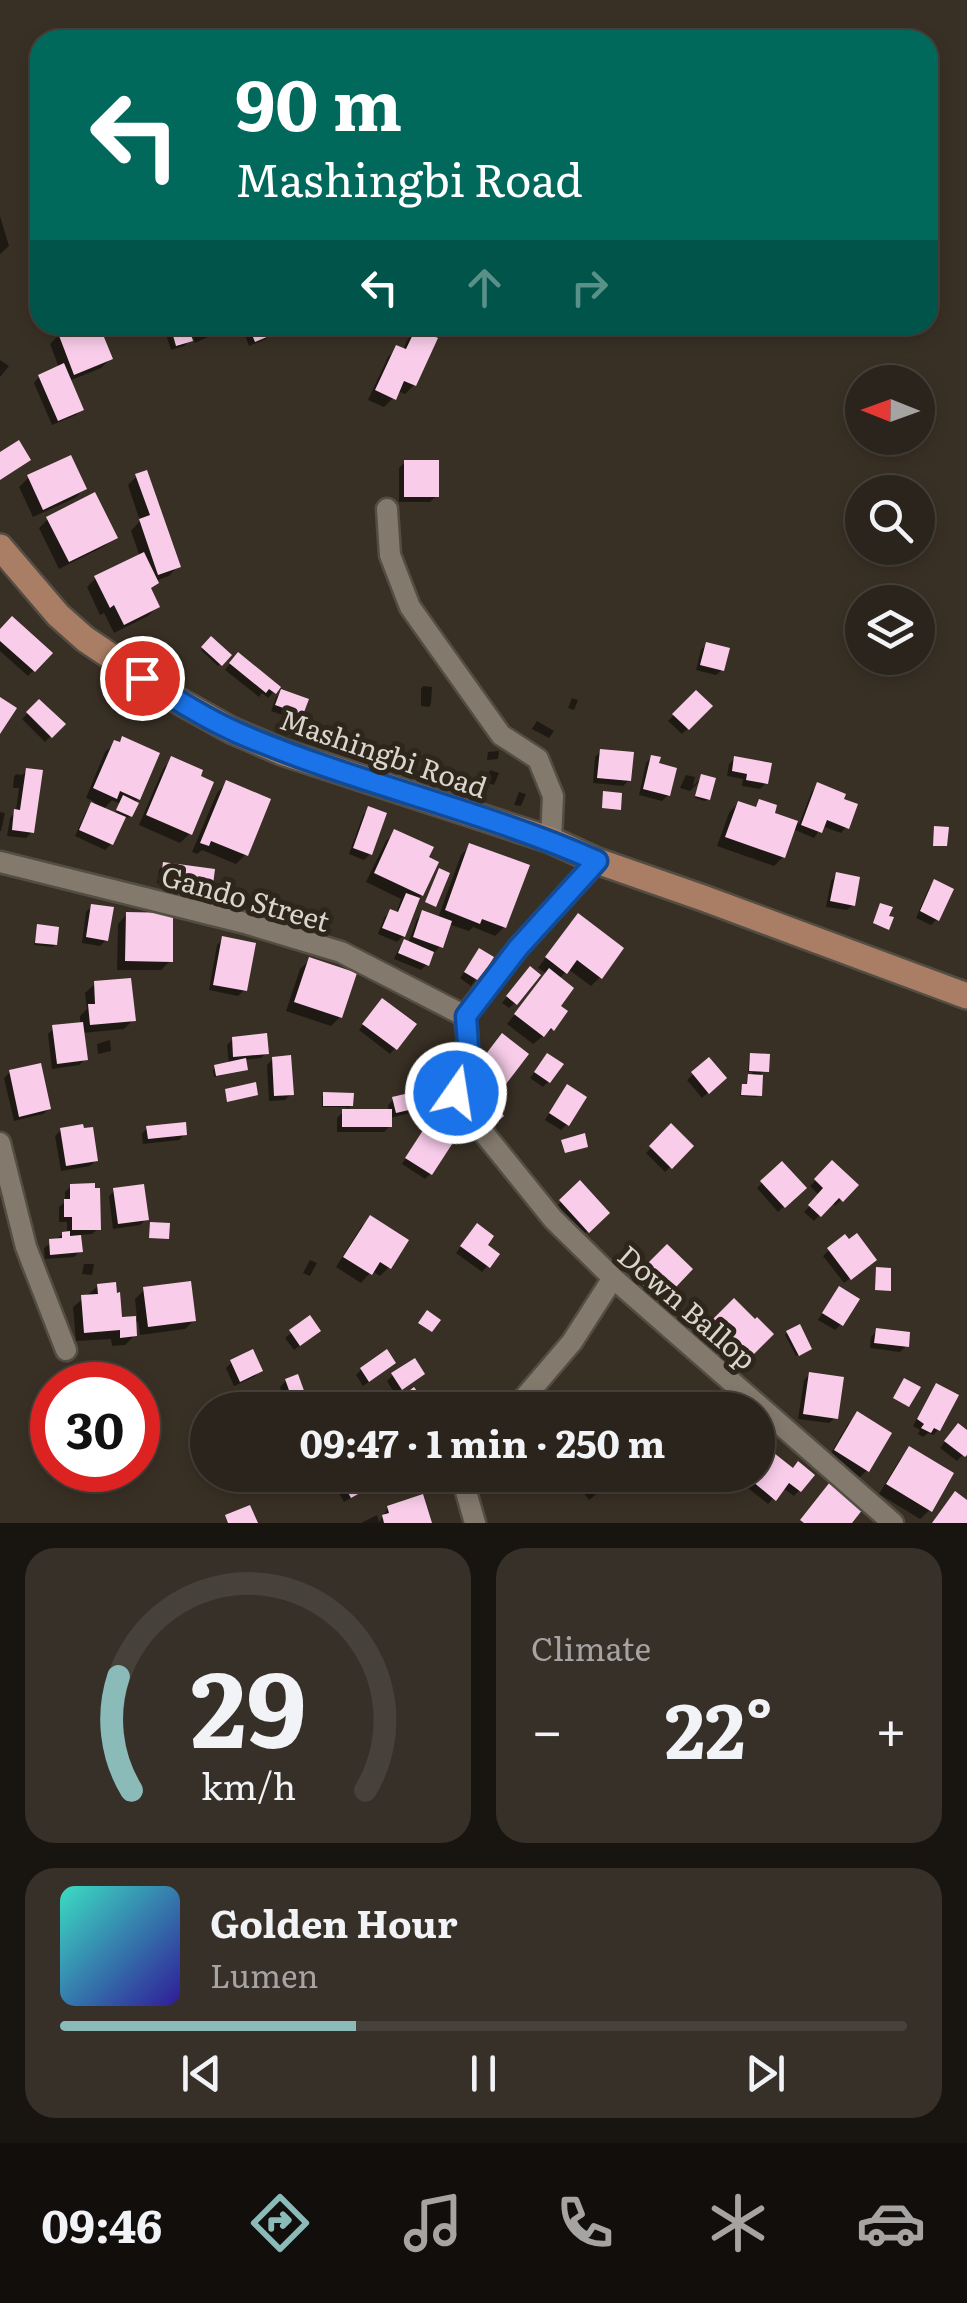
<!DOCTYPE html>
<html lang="en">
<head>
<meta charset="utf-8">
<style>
	:root { --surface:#2b241c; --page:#373029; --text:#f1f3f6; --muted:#a6a4a3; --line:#47413b; --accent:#8bbbb9 }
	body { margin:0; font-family:Literata,serif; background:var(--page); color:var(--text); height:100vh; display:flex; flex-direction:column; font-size:38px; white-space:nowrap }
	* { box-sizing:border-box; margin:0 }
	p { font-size:32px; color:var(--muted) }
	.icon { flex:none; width:55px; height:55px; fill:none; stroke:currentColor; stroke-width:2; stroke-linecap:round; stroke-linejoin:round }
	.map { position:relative; height:1523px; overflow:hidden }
	.details { display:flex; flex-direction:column; gap:25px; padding:25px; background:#18140f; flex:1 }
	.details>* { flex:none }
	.guide { position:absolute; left:30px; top:30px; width:908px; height:305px; border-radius:30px; box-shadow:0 5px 15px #0003,0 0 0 2px var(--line); background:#00695c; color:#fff; overflow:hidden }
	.needle { width:65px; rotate:271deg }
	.tools { position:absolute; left:845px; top:365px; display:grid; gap:20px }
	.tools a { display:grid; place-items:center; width:90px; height:90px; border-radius:50%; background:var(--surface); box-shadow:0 5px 15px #0003,0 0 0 2px var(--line); font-size:50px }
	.speed { position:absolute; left:30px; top:1362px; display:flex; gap:20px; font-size:50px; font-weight:700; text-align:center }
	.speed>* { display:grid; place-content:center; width:130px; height:130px; border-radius:50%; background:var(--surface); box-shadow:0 5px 15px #0003,0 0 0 2px var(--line); line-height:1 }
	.speed .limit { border:15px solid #d22; background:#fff; color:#111 }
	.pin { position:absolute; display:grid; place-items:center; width:85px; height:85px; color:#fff; margin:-42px; border:5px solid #fff; border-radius:50%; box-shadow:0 2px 10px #0007 }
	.me { position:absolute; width:110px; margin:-55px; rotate:13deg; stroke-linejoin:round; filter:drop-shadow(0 0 8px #0008) }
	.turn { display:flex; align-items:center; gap:35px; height:210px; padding:0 40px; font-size:45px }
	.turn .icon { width:130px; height:130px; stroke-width:2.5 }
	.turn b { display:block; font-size:70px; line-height:85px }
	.lanes { display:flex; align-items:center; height:95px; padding:0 40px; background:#0003; justify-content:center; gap:50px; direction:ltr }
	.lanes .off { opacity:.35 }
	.big { font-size:75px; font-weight:700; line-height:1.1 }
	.details .tile { flex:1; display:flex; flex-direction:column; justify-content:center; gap:15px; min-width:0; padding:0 35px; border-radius:30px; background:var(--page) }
	.details .dial { align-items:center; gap:0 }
	.dial svg { height:260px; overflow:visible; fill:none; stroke:var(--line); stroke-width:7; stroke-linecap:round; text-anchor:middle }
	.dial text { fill:var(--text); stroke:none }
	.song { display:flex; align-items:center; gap:30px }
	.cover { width:120px; height:120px; border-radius:15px; background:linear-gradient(135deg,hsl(170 70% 55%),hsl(250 70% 35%)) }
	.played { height:10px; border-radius:5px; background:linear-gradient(90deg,var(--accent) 35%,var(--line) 35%) }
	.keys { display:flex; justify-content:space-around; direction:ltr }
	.heat { display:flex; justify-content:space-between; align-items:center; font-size:55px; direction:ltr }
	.details .tiles { flex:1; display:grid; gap:25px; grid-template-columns:1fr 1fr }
	.tile:last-child { grid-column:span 2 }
	.trip { position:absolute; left:190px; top:1392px; width:585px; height:100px; border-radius:50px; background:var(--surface); box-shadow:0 5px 15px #0003,0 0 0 2px var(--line); font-weight:700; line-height:100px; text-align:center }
	.menu { display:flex; height:160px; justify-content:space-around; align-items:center; background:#110e0b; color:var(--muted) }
	.menu .icon { width:70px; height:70px }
	.menu .selected { color:var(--accent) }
	.menu b { font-size:45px; color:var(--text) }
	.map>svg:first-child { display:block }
	.shadow { fill:#0007; fill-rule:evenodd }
	.building { fill:#f9cdea }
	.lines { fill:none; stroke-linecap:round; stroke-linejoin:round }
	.street-casing { stroke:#544d43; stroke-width:25 }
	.primary-casing { stroke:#544d43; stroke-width:30 }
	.street { stroke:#83796c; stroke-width:20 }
	.primary { stroke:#aa7e64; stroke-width:25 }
	.route-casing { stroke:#114b97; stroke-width:25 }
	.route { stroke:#1a73e8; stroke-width:18 }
	.labels { text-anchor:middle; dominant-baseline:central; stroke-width:10; stroke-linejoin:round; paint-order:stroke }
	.street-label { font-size:28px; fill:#dad5ce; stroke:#2f261b }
</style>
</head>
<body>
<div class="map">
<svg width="967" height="1523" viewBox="0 0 967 1523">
	<rect width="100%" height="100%" fill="#393025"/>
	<!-- shadow -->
	<path class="shadow" d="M0 216 9 246 0 254Z
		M85 325H96L110 359 101 368 69 381 81 409 76 415 52 425 34 383 39 377 59 368 50 344 59 335Z
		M163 325H233L195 343 193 337 184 346 171 350Z
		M241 325H268L271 334 266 339 249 346Z
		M416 331 414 385 405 394 397 391 393 398 384 407 368 400 388 357 397 348 403 350 407 340Z
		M0 360 9 366 1 376H0Z
		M405 462 436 496 430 502H399V468Z
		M137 476 178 566 169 576 155 581 149 590 157 607 148 616 114 633 104 613 100 615 87 587 96 578 140 557 131 531 140 521 128 485Z
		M28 478 84 489 75 498 33 517 19 487Z
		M48 519 114 537 105 546 59 569 39 528Z
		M0 632 49 654 28 676 0 651Z
		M211 640 228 655 218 666 201 650Z
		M707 644 722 670 716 675 696 670 701 650Z
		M232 661 278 687 268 698 262 693 259 697 225 670Z
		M423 686 432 687 431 704 429 707 421 706V689Z
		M282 692 301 714 295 719 271 711 276 697Z
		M696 693 709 706 682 734 668 721Z
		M572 698 578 700 574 710 568 708Z
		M39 702 62 724 45 742 22 719Z
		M537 721 554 731 549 738 532 729Z
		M123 739 138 799 133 803 130 816 128 818 123 816 111 844 105 850 75 836 86 811 95 802 86 798 105 752 115 743 117 744ZM112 800 120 804 115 815 103 810Z
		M499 751 498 759 487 760 488 752Z
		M601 751 629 780 623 786 593 783 595 757Z
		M652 757 668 795 662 801 639 795 646 763Z
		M735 758 766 783 760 789 742 786 743 779 727 776 729 764Z
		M172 759 197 777 190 833 180 843 139 825 163 769Z
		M490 770 499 773 494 785 485 782Z
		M27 771 32 832 26 838 7 836 10 818 16 811 19 788H13L14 777 16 774 22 775Z
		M686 775 695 777 693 786 702 777 708 799 705 801 695 798 699 782 690 791 680 788Z
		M226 783 245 855 236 864 202 850 197 854 192 852 217 793Z
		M818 785 846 827 841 833 822 826 814 838 793 829 783 857 774 866 717 846 729 813 738 803 753 809 760 802 772 814 799 824 812 791Z
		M519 792 526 794 521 806 514 805Z
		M369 809 370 854 364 860 349 854 363 815Z
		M0 812 5 813 1 831H0Z
		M395 832 421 895 403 936 397 942 378 934 384 918 390 912 396 914 401 899 366 882 386 841Z
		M470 846 504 927 495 936 473 927 469 931 448 924 440 946 435 952 432 951 426 965 421 970 394 959 399 948 405 942 408 944 417 919 423 913 438 918 461 855Z
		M164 865 211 883 205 889 157 883 159 870Z
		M836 875 853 905 847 910 826 907 831 881Z
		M935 882 937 919 931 925 916 918 929 888Z
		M92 906 106 940 100 946 82 943 86 912Z
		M127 914 170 961 161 970H117L118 924Z
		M569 925 600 977 591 986 568 969 559 979 557 1006 564 1012 552 1029 533 1044 507 1024 547 974 538 968Z
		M38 927 55 944 53 947 34 945Z
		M223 939 244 990 238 996 209 990 217 945Z
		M479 951 491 958 471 986 460 978Z
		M310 960 340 1017 331 1026 286 1011 300 969Z
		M524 975 515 1003 509 1008 502 1003Z
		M95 984 133 1020 124 1029 82 1033 85 1059 79 1065 52 1069 48 1034 54 1028 80 1024V1016L87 1009 85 993Z
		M377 1006 395 1048 390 1054 359 1030Z
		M233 1039 266 1053 261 1058 244 1060 245 1069 243 1071 214 1077 213 1070 215 1067 229 1064 227 1045Z
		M110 1040 111 1051 98 1054 97 1044Z
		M497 1042 501 1086 496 1092 472 1074Z
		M751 1055 766 1071 761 1073 759 1095 757 1097 740 1096 741 1088 746 1086 747 1079 753 1072H748L749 1058Z
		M273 1059 291 1094 285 1100 269 1101 267 1065Z
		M709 1060 724 1078 702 1098 687 1080Z
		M542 1062 548 1082 543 1087 530 1078Z
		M10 1072 49 1109 43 1114 14 1121 4 1078Z
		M562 1093 567 1124 561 1130 545 1120Z
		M324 1095 351 1105 344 1112H389L388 1105 394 1099 423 1106 418 1111 390 1118V1126L384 1132H337V1118L348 1107H322V1097Z
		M671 1127 691 1146 665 1172 646 1153Z
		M147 1128 185 1134 179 1140 143 1144 142 1134Z
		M61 1130 96 1160 90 1166 61 1171 55 1136Z
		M424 1130 430 1174 425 1179 402 1164Z
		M782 1164 803 1188 778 1212 757 1188Z
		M832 1164 855 1185 835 1206 832 1202 814 1221 804 1212 820 1196 810 1186Z
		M580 1184 606 1213 582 1236 555 1208Z
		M71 1186 98 1229 92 1234 79 1235 80 1251 74 1257 45 1259 44 1248 63 1234H67V1222H59V1207L65 1202V1192Z
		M115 1190 146 1219 140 1225 113 1229 109 1196Z
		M370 1218 389 1267 380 1276 372 1271 361 1283 336 1267 361 1227Z
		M472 1232 484 1246 497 1255 482 1272 456 1253Z
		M667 1247 690 1269 653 1307 631 1284Z
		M829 1250 868 1265 844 1283 823 1256Z
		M310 1260 317 1263 310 1276 303 1273Z
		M84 1264H94L92 1275 82 1274Z
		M98 1286 119 1320 137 1318 135 1299 144 1290 194 1320 185 1329 140 1335 138 1322 134 1323 135 1335 125 1345 112 1346 111 1339 76 1341 73 1307Z
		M834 1295 841 1324 835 1330 818 1320Z
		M733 1302 770 1334 728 1376 694 1341Z
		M309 1319 312 1336 294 1350 285 1338Z
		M877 1331 906 1346 900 1352 870 1348 871 1337Z
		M787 1333 807 1350 796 1356 785 1335Z
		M232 1362 260 1371 254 1377 234 1386 226 1368Z
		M387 1369 363 1386 356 1375 361 1370Z
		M810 1374 835 1418 829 1423 798 1419 804 1380Z
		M393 1375 416 1380 395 1394 387 1381Z
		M286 1381 308 1410H288L280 1387Z
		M937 1386 938 1430 933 1435 928 1433 923 1437 918 1434 920 1430 913 1426 931 1392Z
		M858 1415 867 1470 858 1479 827 1460 848 1424Z
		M952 1432 967 1433V1450L957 1461 940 1448Z
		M910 1449 930 1510 920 1519 879 1494 900 1459Z
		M769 1462 792 1471 812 1476 794 1496 783 1488 768 1504 748 1488Z
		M334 1475H388L344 1502 331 1478Z
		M570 1475H621L589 1500Z
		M388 1508 429 1523H361L377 1515 379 1522Z"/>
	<!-- building -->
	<path class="building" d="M78 325H99L113 359 74 375 58 333Z
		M170 325H188L193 341 176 346Z
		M248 325H270L274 334 255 342Z
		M416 328 438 338 416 386 404 381 396 400 375 390 396 345 406 349Z
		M64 363 84 410 58 421 38 375Z
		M19 440 31 460 0 480V452Z
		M71 455 87 489 43 510 27 475Z
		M404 460H439V497H404Z
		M147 470 181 567 158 575 139 519 150 515 135 474Z
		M95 492 118 538 69 562 46 517Z
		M144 552 159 583 151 588 160 607 124 625 114 605 110 608 94 576Z
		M12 616 53 653 35 672 0 641V629Z
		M211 636 232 655 222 666 201 647Z
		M706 642 730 648 724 671 700 665Z
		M238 652 281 687 276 694 269 689 266 693 229 663Z
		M281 689 309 699 303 715 275 705Z
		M696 690 713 706 689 730 672 714Z
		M0 697 17 708 0 734Z
		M39 699 66 724 52 738 26 712Z
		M122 736 160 753 140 800 120 791 117 799 93 788 114 740 120 742Z
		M600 749 634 752 631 781 597 778Z
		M651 755 661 757 659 763 677 768 670 796 643 789Z
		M171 756 203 770 201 776 214 782 192 835 146 815Z
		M734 756 772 763 768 784 746 780 747 774 732 771Z
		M26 768 43 770 34 833 12 830 14 809 20 810Z
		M701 774 716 778 710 800 695 796Z
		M226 780 271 799 248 856 211 841 209 846 200 843Z
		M817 782 846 794 844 799 858 804 849 829 827 820 822 833 801 825Z
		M603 791 622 793 621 810 602 808Z
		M123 795 139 803 132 817 116 810Z
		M759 799 777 805 775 813 798 821 785 858 725 837 738 801 756 807Z
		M91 802 126 817 113 845 79 830Z
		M368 806 387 813 372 855 353 848Z
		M934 826 949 827 947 846H933Z
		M394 829 434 847 429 857 439 862 423 896 374 873Z
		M469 843 530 865 506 928 482 919 480 924 445 910Z
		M163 862 215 869 213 885 161 878Z
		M439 868 450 873 436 907 425 902Z
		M836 872 860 877 855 906 830 901Z
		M934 879 954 889 939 921 920 911Z
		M406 893 420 898 405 937 382 928 390 909 398 912Z
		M880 903 893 907 889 916 894 917 889 930 873 923Z
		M91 904 114 907 108 941 86 937Z
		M422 910 452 921 443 948 413 937Z
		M126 912 173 913V962L125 961Z
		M578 913 624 948 602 979 577 960 567 974 545 957Z
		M37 924 59 927 57 945 35 943Z
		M222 936 256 943 247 991 213 985Z
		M404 939 434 952 429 966 398 953Z
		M479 948 494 957 479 981 464 972Z
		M309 957 357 973 342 1018 294 1002Z
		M530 966 541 975 517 1005 506 996Z
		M549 968 574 988 561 1006 568 1011 554 1031 551 1028 544 1037 514 1014Z
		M131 978 136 1021 90 1025 88 1004H95L94 981Z
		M382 998 417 1024 397 1050 362 1024Z
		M83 1022 88 1060 57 1064 52 1025Z
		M267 1033 269 1054 233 1057 232 1037Z
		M502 1033 529 1054 503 1088 476 1067Z
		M547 1053 564 1064 550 1083 534 1072Z
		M750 1053 770 1054 769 1072 749 1071Z
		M291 1055 294 1095 274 1096 272 1057Z
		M709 1057 727 1078 709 1094 691 1072Z
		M246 1058 248 1070 216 1076 214 1065Z
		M41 1063 51 1109 19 1117 9 1070Z
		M748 1074 763 1075 762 1096 741 1095 742 1084H747Z
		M256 1082 258 1095 227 1102 225 1089Z
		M567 1084 587 1097 569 1126 549 1113Z
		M422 1090 426 1106 396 1113 392 1097Z
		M323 1092 354 1093 353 1106H323Z
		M488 1095 504 1116 490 1128 473 1106Z
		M342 1109H392V1127H342Z
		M429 1121 456 1138 432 1175 405 1158Z
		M186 1122 187 1135 148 1139 146 1126Z
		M671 1123 694 1146 672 1169 649 1146Z
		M83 1124 84 1128 93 1127 98 1161 66 1166 60 1128Z
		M585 1133 588 1147 565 1153 561 1140Z
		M832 1160 859 1185 843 1202 839 1198 821 1217 808 1205 823 1188 814 1179Z
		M782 1161 807 1188 785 1208 760 1181Z
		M580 1180 610 1213 589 1233 559 1200Z
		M95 1183V1188H100L101 1230H72V1217H64V1199H70V1184Z
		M144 1184 149 1220 118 1224 113 1188Z
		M370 1215 409 1240 391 1269 380 1262 372 1275 343 1257Z
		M150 1222 170 1223 169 1239 149 1238Z
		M477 1223 494 1236 488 1245 500 1254 490 1268 460 1246Z
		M70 1231V1236L81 1235 83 1252 50 1255 49 1239 62 1238V1232Z
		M857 1233 877 1260 851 1280 827 1248 845 1234 849 1239Z
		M667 1244 693 1269 661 1303 634 1277Z
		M876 1267 891 1268V1291L875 1290Z
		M191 1281 196 1321 148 1327 143 1287Z
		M116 1282 117 1293 120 1292 122 1317 136 1316 137 1336 120 1338V1330L84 1333 81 1295 98 1294 97 1284Z
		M839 1286 860 1299 843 1326 822 1313Z
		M734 1298 755 1319 757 1317 774 1334 739 1369 701 1331Z
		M427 1310 441 1320 432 1332 418 1323Z
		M310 1315 321 1331 300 1346 289 1330Z
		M800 1324 812 1349 799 1356 786 1331Z
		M876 1328 910 1332 909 1347 874 1343Z
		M253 1349 263 1371 240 1382 230 1360Z
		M387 1349 396 1363 369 1382 360 1368Z
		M415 1358 425 1374 402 1390 391 1373Z
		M809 1372 844 1377 838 1419 803 1414Z
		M298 1374 311 1410H296L285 1379Z
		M904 1378 921 1387 909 1407 893 1398Z
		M936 1383 959 1395 940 1431 934 1428 931 1433 921 1428 924 1424 917 1419Z
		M414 1387 431 1410H384Z
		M857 1411 892 1433 869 1472 834 1450Z
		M958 1423 967 1430V1455L965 1457 944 1441Z
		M909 1446 954 1473 932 1512 886 1484Z
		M774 1453 793 1468 798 1461 815 1475 801 1492 789 1483 776 1501 752 1481Z
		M338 1475H362L369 1488 351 1498Z
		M586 1475H622L599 1493Z
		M830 1482 863 1509 852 1523H804L800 1520Z
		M955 1491 967 1500V1523H932Z
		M423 1494 432 1523H384L382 1515 389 1513 387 1506Z
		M250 1505 258 1523H228L225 1515Z"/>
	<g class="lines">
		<!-- street casing -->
		<g class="street-casing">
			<path id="street" d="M387 509 390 555 410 607 501 735 538 759 553 796 551 840
				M597 861 518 948 465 1016C466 1026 469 1039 467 1049 461 1079 449 1080 466 1111L553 1219 613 1278 893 1523
				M0 862 245 923 341 952 465 1016
				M0 1143 26 1247 66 1350
				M514 1410 572 1342 613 1278
				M467 1475 465 1488 475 1523"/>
		</g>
		<!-- primary casing -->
		<g class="primary-casing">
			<path id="primary" d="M0 547 58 615 85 639 170 696 231 730 282 752 551 840 597 861 703 898 967 996"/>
		</g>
		<!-- street -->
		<use href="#street" class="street"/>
		<!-- primary -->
		<use href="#primary" class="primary"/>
	</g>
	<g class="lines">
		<!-- route casing -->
		<g class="route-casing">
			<path id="route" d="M142 678C172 697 203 717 236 732 353 783 480 809 597 861L518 948 466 1016 468 1046 458 1076 456 1093"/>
		</g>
		<!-- route -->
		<use href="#route" class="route"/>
	</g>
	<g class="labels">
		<!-- street labels -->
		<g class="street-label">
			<text transform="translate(384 752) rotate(19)">Mashingbi Road</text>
			<text transform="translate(246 897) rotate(16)">Gando Street</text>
			<text transform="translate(688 1306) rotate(41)">Down Ballop</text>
		</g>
	</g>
</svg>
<div class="tools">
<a><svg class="needle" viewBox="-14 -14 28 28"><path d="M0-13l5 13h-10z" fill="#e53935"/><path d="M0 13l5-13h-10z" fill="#a6a4a3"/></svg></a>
<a><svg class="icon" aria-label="search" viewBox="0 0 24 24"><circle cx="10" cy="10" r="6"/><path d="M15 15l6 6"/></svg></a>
<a><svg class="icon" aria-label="layers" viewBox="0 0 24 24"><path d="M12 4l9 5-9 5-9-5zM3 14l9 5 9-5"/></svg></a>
</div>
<div class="speed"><div class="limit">30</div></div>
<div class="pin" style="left:142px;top:678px;background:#d93025"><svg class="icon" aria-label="arrive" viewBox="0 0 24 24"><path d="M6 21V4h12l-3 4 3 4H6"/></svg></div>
<svg class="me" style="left:456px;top:1093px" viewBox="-20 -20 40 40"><circle r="17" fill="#1a73e8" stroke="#fff" stroke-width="3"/><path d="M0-11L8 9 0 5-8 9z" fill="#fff"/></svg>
<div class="trip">09:47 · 1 min · 250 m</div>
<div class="guide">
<div class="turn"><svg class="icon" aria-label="left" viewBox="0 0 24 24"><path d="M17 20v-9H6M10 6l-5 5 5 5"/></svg><div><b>90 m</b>Mashingbi Road</div></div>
<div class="lanes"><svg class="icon" aria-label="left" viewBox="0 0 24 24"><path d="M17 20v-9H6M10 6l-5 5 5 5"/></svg><svg class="icon off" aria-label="ahead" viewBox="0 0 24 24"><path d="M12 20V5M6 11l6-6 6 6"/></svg><svg class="icon off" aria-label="right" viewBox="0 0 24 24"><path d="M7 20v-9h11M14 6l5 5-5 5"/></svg></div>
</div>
</div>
<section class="details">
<div class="tiles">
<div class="tile dial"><svg viewBox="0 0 100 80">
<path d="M14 69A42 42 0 1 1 86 69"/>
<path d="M14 69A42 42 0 0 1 10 34" stroke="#8bbbb9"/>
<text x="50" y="56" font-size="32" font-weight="700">29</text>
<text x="50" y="72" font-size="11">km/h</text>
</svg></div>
<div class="tile"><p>Climate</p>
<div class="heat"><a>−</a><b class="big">22°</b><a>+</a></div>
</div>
<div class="tile">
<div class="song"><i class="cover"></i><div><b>Golden Hour</b><p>Lumen</p></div></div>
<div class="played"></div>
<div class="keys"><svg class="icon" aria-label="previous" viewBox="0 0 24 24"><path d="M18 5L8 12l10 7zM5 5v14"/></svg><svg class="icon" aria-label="pause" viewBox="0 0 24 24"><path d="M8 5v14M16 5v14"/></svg><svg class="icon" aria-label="next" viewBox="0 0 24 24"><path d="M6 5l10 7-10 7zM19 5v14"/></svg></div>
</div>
</div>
</section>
<nav class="menu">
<b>09:46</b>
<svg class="icon selected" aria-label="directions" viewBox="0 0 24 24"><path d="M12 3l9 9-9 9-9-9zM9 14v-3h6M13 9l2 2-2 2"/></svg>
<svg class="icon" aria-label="music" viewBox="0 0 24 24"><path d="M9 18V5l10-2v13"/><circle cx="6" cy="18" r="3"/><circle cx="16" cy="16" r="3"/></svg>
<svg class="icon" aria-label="phone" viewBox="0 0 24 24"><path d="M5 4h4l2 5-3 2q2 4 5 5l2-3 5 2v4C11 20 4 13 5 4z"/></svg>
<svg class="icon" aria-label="climate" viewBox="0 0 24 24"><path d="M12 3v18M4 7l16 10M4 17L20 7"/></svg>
<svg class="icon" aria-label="car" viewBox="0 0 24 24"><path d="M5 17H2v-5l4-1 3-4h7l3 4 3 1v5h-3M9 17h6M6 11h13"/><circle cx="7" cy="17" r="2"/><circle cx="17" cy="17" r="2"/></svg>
</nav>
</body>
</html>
